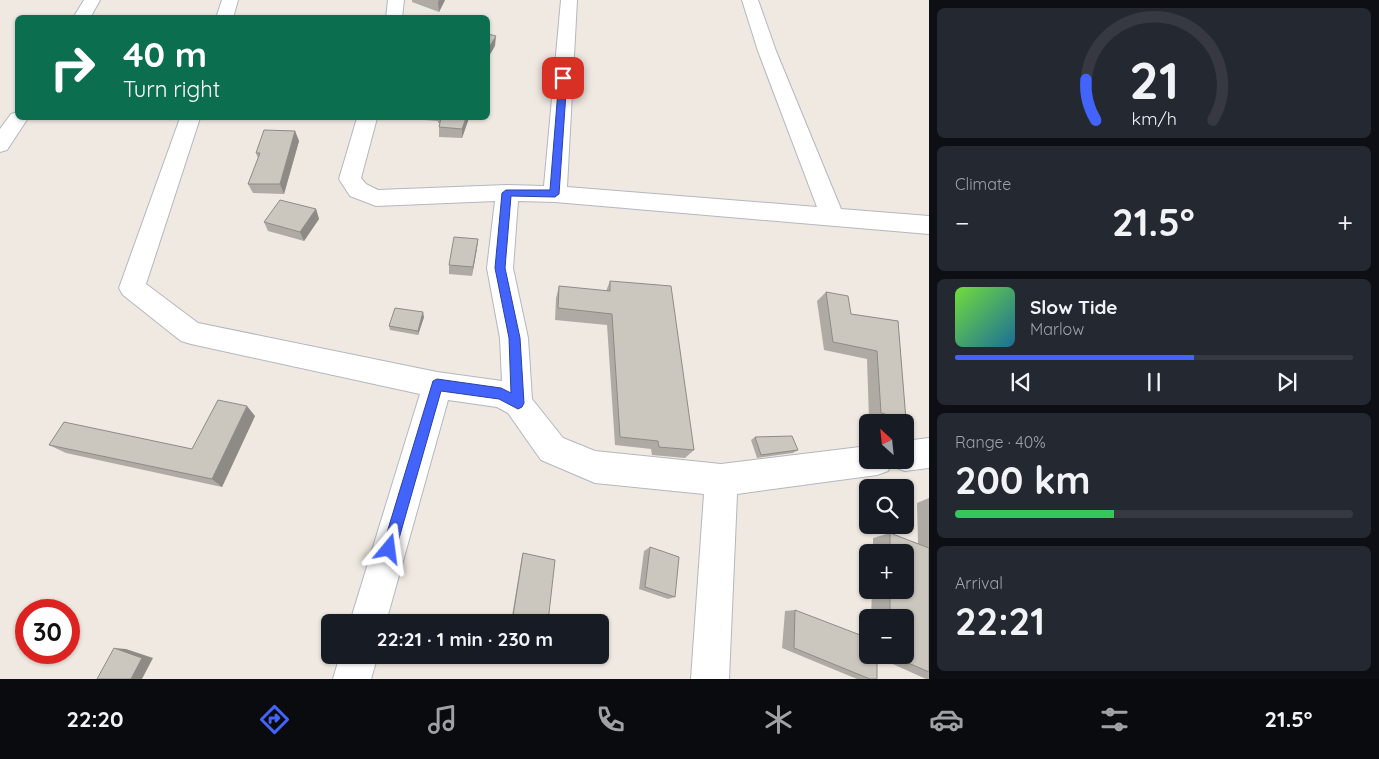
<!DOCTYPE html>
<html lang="en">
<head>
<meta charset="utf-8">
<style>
	:root { --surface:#171b24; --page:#242831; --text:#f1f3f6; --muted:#9ea1a6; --line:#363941; --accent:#4264fb }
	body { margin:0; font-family:Quicksand,sans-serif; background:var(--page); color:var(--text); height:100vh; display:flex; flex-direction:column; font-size:19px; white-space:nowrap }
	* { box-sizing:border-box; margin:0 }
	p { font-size:16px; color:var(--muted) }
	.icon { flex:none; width:28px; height:28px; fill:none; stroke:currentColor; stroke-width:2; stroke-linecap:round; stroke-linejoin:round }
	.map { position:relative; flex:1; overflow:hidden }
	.sheet { display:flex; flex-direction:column; gap:8px; padding:8px; background:#0d0f14; width:450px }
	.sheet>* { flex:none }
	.hud { position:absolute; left:15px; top:15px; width:475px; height:105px; border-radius:8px; box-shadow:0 1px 4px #0004; background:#0b6e4f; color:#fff; overflow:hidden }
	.needle { width:32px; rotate:333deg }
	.tools { position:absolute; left:859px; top:414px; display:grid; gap:10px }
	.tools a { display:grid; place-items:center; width:55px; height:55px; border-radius:8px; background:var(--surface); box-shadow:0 1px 4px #0004; font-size:25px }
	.speed { position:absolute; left:15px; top:599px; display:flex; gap:10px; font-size:25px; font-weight:700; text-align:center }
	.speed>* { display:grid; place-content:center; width:65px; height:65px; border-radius:50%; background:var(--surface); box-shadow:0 1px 4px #0004; line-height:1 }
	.speed .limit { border:8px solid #d22; background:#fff; color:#111 }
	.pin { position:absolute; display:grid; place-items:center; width:42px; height:42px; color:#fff; margin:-21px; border-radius:10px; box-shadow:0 2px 8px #0006 }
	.me { position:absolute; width:55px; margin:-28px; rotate:16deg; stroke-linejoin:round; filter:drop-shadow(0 0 4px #0008) }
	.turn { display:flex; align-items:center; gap:18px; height:105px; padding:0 25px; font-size:22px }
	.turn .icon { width:65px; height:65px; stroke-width:2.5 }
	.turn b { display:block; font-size:35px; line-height:42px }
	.big { font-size:38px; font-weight:700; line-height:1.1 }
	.sheet .card { flex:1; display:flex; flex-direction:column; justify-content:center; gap:8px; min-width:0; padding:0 18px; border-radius:8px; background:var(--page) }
	.sheet .dial { align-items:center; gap:0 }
	.dial svg { height:130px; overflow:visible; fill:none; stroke:var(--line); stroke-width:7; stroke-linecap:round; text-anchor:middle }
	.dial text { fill:var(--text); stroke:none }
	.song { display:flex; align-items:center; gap:15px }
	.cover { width:60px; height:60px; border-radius:8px; background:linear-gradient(135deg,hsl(100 70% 55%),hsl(200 70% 35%)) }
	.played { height:5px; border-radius:2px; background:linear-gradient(90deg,var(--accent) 60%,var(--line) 60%) }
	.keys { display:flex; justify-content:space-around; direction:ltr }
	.heat { display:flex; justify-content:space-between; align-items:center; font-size:28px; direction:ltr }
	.charge { height:8px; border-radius:4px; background:linear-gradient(90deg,#34c759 40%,var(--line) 0) }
	.trip { position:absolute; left:321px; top:614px; width:288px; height:50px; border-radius:8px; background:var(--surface); box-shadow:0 1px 4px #0004; font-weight:700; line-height:50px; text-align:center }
	.dock { display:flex; height:80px; justify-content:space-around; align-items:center; background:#090b0e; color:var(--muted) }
	.dock .icon { width:35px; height:35px }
	.dock .current { color:var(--accent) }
	.dock b { font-size:22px; color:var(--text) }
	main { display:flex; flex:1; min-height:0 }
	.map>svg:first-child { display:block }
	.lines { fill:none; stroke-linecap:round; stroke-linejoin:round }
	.minor-casing { stroke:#b4b7c1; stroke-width:2 }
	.minor { fill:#fff; fill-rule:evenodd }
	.wall { fill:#afaba4 }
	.shaded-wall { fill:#8e8b86 }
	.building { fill:#cbc7bf; stroke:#8e8b86 }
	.route { fill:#4264fb; stroke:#2b41a3 }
</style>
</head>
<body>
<main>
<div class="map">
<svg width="929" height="679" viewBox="0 0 929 679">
	<rect width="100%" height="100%" fill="#efe9e1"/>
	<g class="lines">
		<!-- minor casing -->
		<g class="minor-casing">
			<path id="minor" d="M84 0H100L90 18H73Z
				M222 0H238L233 18H216Z
				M388 0H404L402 18H386Z
				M561 0H577L567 187 817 207 758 51 742 0H758L776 51 841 209 929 216V234L555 202 518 201 513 268 528 338 532 399 563 438 595 451 721 464 868 446V460H905V441L929 438V468L905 471 894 467 892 462 888 471 877 475 737 494 729 679H691L704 494 595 483 541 460 508 413 497 407 448 400 386 622H350L420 394 191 344 181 341 123 295 119 288 180 118H200L146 284 198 323 437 372 502 381 500 338 487 268 495 201 376 206 350 196 339 179 357 118H377L361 178 366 184 378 190 507 185 544 186Z
				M18 112V118H28L7 150 0 152V129L11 114Z
				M340 655H378L371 679H333Z"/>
		</g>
		<!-- minor -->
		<use href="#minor" class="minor"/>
	</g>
	<!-- wall -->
	<path class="wall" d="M412 0H445L439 12 412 2Z
		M292 118H313L292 120Z
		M400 118H469L462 138 439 137V127L440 123H438V121Z
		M295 131 299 141 284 194 253 193 248 184 258 158 256 153Z
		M316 209 319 219 304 241 268 231 264 222Z
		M478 239 477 248 472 276 449 274V265Z
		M610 281 694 450 685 458 652 455 651 449 615 445 607 325 555 320 556 298 559 286 606 291Z
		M826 292 851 314 898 321 906 420 902 422H878L869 420 867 359 824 350 817 301Z
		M424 317 418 335 390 330 389 326Z
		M255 416 222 487 66 453 49 445 192 449Z
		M755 437 798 450 793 453 757 458 751 440Z
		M929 498V679H926L877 657V679H857L782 648 785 611 795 610 868 655H905V618H871L872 590H905V552H873V538L890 533 918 544 917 503Z
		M650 547 675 597 668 599 639 589 644 551Z
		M523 553 548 622H511L522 556Z"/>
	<!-- shaded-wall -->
	<path class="shaded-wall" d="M439 0H445L439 12 438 2Z
		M496 36 495 46 488 58V49Z
		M466 118H469L462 138V129Z
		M295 131 299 141 284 194 280 184Z
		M316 209 319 219 304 241 300 232Z
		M478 239 477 248 472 276 473 267Z
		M423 312 424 317 418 335V331Z
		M247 406 255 416 222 487 212 479Z
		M114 648 126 649 153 658 142 679H131Z"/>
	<!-- building -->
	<path class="building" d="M488 34 496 36 488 49Z
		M441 118H466L462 129 439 127Z
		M264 130 295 131 280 184H248L260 153H256Z
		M280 200 316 209 300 232 264 222Z
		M454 237 478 239 473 267 449 265Z
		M610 281 671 286 694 450 659 447 658 441 620 437 612 314 558 308 559 286 610 291Z
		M826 292 848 296 851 314 898 321 906 420 881 413 877 351 833 342Z
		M395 308 423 312 418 331 389 326Z
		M218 400 247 406 212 479 49 445 64 422 192 449Z
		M792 436 798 450 761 455 755 437Z
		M890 533 929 548V672L890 655H905V618H890V590H905V552H890Z
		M650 547 679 557 675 597 645 587Z
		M523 553 555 560 548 622H512Z
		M795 610 868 638V655H877V679H870L794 648Z
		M114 648 142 658 131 679H97Z
		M531 655H544V658Z"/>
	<!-- route -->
	<path class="route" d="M563 75 567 78 559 194 555 197 511 196 505 268 520 338 524 403 522 407 518 409 499 399 441 391 396 549 394 554 389 557 384 554 382 549 433 381 437 379 501 388 511 393 509 338 495 268 502 193 506 190H550L559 78Z"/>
</svg>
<div class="tools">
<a><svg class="needle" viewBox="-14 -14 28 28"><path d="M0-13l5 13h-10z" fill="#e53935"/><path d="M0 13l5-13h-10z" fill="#9ea1a6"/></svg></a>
<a><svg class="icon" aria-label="search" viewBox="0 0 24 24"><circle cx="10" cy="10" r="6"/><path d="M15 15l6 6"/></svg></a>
<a>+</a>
<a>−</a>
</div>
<div class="speed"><div class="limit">30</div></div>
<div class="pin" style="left:563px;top:78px;background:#d93025"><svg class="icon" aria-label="arrive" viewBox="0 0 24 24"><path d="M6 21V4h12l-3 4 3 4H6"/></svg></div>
<svg class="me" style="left:389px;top:549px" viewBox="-20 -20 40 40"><path d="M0-17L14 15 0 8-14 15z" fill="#4264fb" stroke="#fff" stroke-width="4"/></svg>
<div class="trip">22:21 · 1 min · 230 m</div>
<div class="hud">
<div class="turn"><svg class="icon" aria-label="right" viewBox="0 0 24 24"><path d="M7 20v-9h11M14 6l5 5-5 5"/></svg><div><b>40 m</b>Turn right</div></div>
</div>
</div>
<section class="sheet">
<div class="card dial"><svg viewBox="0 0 100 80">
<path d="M14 69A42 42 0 1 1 86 69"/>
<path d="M14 69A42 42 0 0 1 8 44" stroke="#4264fb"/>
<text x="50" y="56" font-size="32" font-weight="700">21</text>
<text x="50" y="72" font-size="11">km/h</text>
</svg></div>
<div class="card"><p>Climate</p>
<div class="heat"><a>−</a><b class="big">21.5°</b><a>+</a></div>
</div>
<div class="card">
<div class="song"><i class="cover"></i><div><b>Slow Tide</b><p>Marlow</p></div></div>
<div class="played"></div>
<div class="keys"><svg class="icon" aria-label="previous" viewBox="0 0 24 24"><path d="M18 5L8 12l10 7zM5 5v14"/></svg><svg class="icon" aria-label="pause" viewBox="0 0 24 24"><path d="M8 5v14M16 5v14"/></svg><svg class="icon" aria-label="next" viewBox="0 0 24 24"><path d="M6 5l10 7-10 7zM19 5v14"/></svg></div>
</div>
<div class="card"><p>Range · 40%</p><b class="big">200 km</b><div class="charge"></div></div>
<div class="card"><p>Arrival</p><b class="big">22:21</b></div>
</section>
</main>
<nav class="dock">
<b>22:20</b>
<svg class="icon current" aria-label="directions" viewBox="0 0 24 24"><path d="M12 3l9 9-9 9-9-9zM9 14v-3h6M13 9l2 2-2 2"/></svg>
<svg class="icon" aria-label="music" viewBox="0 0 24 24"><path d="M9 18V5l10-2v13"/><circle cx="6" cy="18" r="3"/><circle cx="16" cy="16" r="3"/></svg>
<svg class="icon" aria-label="phone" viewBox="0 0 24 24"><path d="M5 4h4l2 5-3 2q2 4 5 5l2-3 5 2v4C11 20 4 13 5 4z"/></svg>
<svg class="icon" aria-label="climate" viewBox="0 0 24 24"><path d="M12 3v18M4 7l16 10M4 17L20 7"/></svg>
<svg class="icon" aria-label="car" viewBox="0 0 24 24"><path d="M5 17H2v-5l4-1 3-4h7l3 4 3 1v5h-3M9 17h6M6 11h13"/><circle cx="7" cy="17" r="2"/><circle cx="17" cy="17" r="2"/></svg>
<svg class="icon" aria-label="filters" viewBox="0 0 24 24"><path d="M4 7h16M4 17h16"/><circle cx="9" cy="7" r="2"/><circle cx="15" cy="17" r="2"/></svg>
<b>21.5°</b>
</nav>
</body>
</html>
